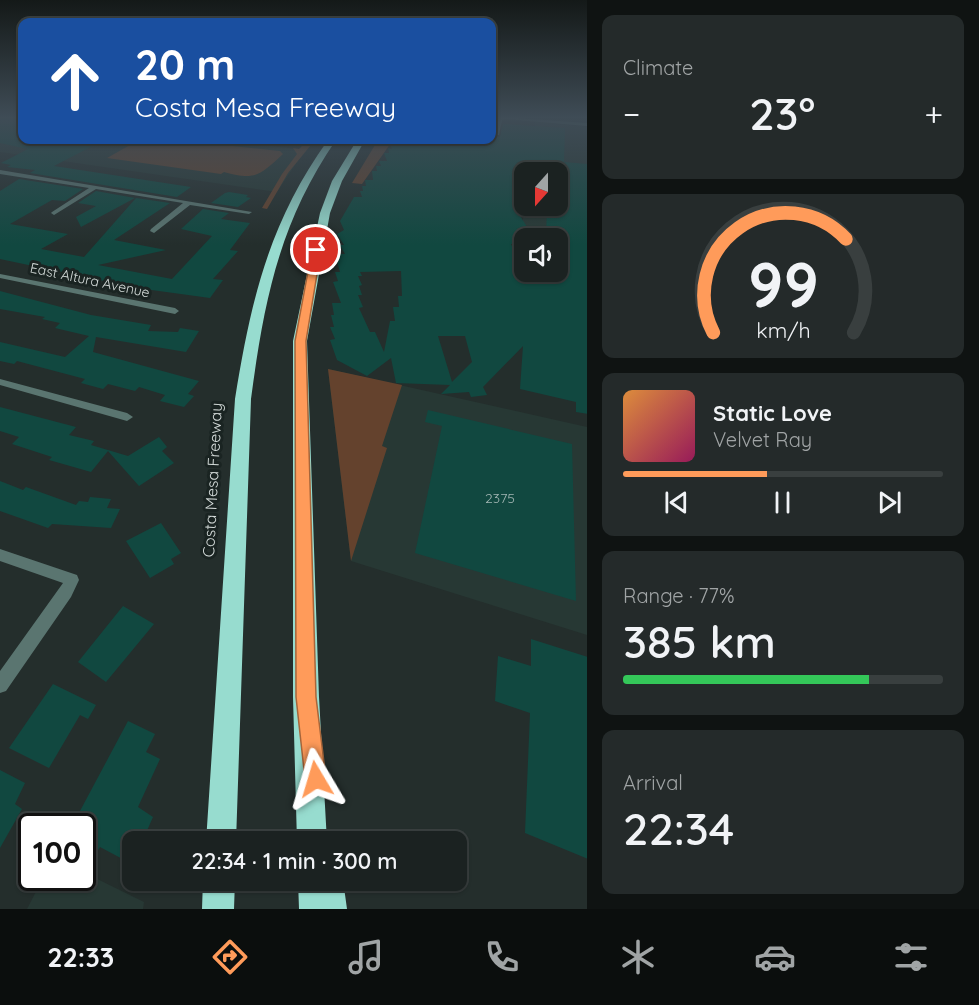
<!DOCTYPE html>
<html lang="en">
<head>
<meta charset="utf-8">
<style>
	:root { --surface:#1b2221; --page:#242a2a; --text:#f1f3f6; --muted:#a0a4a5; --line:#393f3f; --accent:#ff9b5a }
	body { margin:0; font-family:Quicksand,sans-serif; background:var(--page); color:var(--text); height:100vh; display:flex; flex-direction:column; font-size:22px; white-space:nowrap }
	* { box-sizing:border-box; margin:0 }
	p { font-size:20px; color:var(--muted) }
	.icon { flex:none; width:33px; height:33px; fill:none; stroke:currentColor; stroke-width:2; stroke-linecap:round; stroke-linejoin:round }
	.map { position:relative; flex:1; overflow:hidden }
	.panel { display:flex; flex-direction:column; gap:15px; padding:15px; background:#0f1312; width:392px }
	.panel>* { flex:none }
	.banner { position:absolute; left:18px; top:18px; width:478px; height:126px; border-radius:12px; box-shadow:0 2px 4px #0004,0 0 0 2px var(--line); background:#1a4fa0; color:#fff; overflow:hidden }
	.needle { width:39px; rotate:201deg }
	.tools { position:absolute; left:514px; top:162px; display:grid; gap:12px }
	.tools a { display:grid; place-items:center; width:54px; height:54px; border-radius:12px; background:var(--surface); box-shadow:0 2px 4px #0004,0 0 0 2px var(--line); font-size:30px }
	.speed { position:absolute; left:18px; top:813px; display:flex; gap:12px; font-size:30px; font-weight:700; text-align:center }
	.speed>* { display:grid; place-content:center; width:78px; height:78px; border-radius:50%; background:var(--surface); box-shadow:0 2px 4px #0004,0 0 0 2px var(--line); line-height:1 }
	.speed .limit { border:3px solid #111; border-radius:9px; background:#fff; color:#111 }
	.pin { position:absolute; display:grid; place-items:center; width:51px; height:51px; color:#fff; margin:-26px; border:3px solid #fff; border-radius:50%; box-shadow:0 2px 6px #0007 }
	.me { position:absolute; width:66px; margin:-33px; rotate:353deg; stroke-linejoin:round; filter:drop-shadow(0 0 4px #0008) }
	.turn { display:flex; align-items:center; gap:21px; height:126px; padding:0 18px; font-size:27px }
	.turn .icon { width:78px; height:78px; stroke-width:2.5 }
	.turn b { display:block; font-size:42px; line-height:51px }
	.big { font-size:45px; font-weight:600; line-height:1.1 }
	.panel .card { flex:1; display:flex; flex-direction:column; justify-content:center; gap:9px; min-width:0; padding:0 21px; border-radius:12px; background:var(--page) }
	.panel .dial { align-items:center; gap:0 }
	.dial svg { height:156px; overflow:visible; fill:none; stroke:var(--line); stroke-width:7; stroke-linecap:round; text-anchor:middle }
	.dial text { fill:var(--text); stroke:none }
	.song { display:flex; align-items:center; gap:18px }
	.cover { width:72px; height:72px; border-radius:9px; background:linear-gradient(135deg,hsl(30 70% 55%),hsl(330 70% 35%)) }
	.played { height:6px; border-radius:3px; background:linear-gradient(90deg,var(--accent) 45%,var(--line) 45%) }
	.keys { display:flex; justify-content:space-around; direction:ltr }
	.heat { display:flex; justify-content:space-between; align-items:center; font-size:33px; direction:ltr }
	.charge { height:9px; border-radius:4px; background:linear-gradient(90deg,#34c759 77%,var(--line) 0) }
	.trip { position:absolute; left:122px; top:831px; width:345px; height:60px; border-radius:12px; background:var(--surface); box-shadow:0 2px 4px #0004,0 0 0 2px var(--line); font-weight:600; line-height:60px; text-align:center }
	.tab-bar { display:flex; height:96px; justify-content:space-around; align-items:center; background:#0b0e0d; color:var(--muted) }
	.tab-bar .icon { width:42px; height:42px }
	.tab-bar .on { color:var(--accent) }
	.tab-bar b { font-size:27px; color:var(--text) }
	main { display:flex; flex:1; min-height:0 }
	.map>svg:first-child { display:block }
	.built { fill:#273834 }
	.green { fill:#64422d }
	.building { fill:#114840; fill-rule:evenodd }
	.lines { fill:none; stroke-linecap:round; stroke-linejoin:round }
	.minor { fill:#5a7570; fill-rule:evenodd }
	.tertiary { fill:#5a7570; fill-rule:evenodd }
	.motorway { fill:#97dccf; fill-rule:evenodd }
	.route { fill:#ff9b5a; stroke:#a6653a; stroke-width:1.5 }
	.labels { text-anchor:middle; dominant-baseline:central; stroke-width:6; stroke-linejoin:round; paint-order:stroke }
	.far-street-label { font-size:14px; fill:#d4dbd9; stroke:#1a2422 }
	.number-label { font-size:14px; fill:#a3b6b3 }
	.street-label { font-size:16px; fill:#d4dbd9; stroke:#1a2422 }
</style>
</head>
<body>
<main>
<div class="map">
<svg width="588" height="909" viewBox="0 0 588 909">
	<rect width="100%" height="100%" fill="#242e2c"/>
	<!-- built -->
	<path class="built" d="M0 117H22V140H224L305 150 277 192 0 152Z
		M535 122 587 127V236L522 226 525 206H558V172H529Z
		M328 369 587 427V635L351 561Z
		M83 872 144 902 143 909H27L43 878H82Z"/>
	<!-- green -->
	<path class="green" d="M139 140H176L280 151 283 154C260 175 256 181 224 172L221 174 107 158Z
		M308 140H315L288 173 267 209 262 208 282 174 297 154 293 148 299 149Z
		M378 140H393L362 184 352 183Z
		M328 369 402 385 382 446 387 448 351 561Z"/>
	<!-- building -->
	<path class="building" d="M0 117H22V140H104L54 166 191 187 177 197 30 173 35 170 7 167 11 165 1 163 28 149 0 143Z
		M492 123H495L493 135 495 137H500L503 124 565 128 564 162 588 164V414L576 412V402L520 389 523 346 483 387 487 395 471 397 469 392 441 394 450 385 396 383 391 358 367 376 337 360 330 340 335 339 330 327H334L331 315H334L332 303H341L333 282 338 281 335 272H340L335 254H345L340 245H344L337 234 344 230 340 221 354 197H362L360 191H363L362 186H366L365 180H373L372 171H377L376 166H381L379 161H387L384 153H389L388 148 392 149 390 145H397L395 141 492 140ZM520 172H558V210L553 206H547L546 238H558V272H524L511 244H516L513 238H534L512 203H525V189L520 181H525V178ZM401 271 402 296H398L399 307H393L395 321H390L384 352 375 332H370L359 308 363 307 358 295H362L359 286 362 285 358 276H362L360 272ZM438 336H465L472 362 452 382Z
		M19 179 83 189 65 201 52 200 10 224 68 234 41 249 84 257 136 198 170 203 114 240 166 250 98 265 172 279 212 236 181 229 203 209 229 213 221 219 250 223 230 250 238 251 213 279 223 280 210 298 137 288 0 259V191Z
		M96 191 135 198 81 227 76 217 96 206 78 203Z
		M229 192 248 195 246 197 251 198 238 207 211 203 225 193Z
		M0 291 91 315 151 325 148 331 178 332 180 328 199 331 186 352 96 337 93 352 199 381 188 394 194 396 184 407 160 401 165 395 139 387 135 391 108 384 103 389 81 383 85 379 17 361 14 364 0 361V342L65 357 89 336 55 328 60 323 42 319 45 317 0 309Z
		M0 407 76 427 69 435 94 441 91 445 128 456 159 437 167 447 162 451 174 463 139 486 108 451 91 472 49 460 52 457 12 444 19 437 0 431Z
		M428 410 572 444 576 601 415 553 442 426 425 422Z
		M0 481 23 490 26 487 76 505 79 501 88 502 90 497 111 499 107 508 120 509 111 528 52 524 48 528 0 511Z
		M161 523 181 553 171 559 174 564 150 578 126 541Z
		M123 606 154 624 106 682 78 662Z
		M531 639 588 657V859L525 833 530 713 495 701 498 656 531 666Z
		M53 684 96 705 88 719 80 715 49 768 9 748Z
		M128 721 155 734 146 752 160 759 138 807 153 817 142 842H132V864L100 847 82 876V826H72Z
		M0 770 25 783 15 804 22 809 0 848Z"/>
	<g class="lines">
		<!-- minor -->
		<path class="minor" d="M502 117 588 123V126L506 119 502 120 499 135H495L498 119Z
			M0 170 252 212 249 214 190 205 154 233 150 231 151 229 183 203 96 189 54 215 51 213 52 212 89 188 0 174Z
			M0 274 175 308 179 311 175 314 0 278Z
			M0 379 127 413 133 417 127 421 0 385Z
			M0 549 77 575 79 580 71 597 6 691 0 693V671L63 583 0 561Z"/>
		<!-- tertiary -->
		<path class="tertiary" d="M585 117H588V118H585Z"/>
		<!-- motorway -->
		<path class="motorway" d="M328 140H336C279 223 264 301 251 399L236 842H206L235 399C251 300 269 222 328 140Z
			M357 140H365L342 181 330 213 307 341 319 697 327 842H297L293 697V341L320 213 332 181Z
			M203 880H235L234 909H202Z
			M298 880H343L347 909H299Z"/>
	</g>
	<!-- sky -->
	<linearGradient id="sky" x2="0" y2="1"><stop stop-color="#141918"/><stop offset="0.48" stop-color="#3f4c56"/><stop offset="1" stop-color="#3f4c56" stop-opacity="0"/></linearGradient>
	<rect width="588" height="245" fill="url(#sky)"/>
	<!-- route -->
	<path class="route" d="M316 248 321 250 306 341 316 697 326 779 323 787 316 790 308 787 305 779 296 697 295 341 312 250Z"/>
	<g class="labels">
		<!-- far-street labels -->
		<g class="far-street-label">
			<text transform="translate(90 280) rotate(12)">East Altura Avenue</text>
		</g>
		<!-- number labels -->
		<g class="number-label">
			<text x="500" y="498">2375</text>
		</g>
		<!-- street labels -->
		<g class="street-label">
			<text transform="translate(212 480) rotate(-87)">Costa Mesa Freeway</text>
		</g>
	</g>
</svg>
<div class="tools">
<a><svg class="needle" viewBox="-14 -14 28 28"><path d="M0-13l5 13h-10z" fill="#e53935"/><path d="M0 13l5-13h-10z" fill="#a0a4a5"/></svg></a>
<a><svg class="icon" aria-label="sound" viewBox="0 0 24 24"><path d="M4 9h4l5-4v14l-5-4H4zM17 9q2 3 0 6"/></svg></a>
</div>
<div class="speed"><div class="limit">100</div></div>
<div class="pin" style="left:316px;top:250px;background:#d93025"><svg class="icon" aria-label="arrive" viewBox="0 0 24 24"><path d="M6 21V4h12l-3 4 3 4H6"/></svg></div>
<svg class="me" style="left:316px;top:779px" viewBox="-20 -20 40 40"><path d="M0-17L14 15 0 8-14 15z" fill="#ff9b5a" stroke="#fff" stroke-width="4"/></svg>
<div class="trip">22:34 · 1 min · 300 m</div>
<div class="banner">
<div class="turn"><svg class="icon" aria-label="ahead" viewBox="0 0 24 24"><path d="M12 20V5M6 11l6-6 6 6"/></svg><div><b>20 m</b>Costa Mesa Freeway</div></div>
</div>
</div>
<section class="panel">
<div class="card"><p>Climate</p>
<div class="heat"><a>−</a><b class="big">23°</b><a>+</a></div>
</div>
<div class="card dial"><svg viewBox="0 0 100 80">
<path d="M14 69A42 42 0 1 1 86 69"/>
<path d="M14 69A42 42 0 0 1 82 21" stroke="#ff9b5a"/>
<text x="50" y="56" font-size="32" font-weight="700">99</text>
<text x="50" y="72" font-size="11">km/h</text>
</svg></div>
<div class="card">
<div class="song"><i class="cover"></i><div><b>Static Love</b><p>Velvet Ray</p></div></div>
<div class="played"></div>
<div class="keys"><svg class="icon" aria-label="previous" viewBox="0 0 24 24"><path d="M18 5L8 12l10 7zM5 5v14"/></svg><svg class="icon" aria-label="pause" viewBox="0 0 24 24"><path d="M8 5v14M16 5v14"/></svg><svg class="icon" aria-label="next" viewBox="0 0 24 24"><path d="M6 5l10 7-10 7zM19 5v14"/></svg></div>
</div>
<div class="card"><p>Range · 77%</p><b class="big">385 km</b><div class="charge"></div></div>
<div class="card"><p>Arrival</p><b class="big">22:34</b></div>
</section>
</main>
<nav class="tab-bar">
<b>22:33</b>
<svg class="icon on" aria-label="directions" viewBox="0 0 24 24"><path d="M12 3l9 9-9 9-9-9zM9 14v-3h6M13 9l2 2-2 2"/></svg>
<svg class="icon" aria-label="music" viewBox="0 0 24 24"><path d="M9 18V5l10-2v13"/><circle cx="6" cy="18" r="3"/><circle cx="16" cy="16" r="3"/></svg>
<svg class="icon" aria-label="phone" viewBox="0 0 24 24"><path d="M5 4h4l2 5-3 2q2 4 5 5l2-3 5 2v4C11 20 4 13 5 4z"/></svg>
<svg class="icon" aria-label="climate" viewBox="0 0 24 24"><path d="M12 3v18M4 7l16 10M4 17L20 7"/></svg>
<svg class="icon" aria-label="car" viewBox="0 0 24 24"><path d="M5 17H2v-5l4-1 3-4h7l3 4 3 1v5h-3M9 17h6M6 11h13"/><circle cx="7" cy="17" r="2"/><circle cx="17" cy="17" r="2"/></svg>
<svg class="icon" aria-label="filters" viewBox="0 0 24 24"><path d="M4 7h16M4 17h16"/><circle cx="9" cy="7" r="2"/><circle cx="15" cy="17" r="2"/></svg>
</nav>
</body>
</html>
